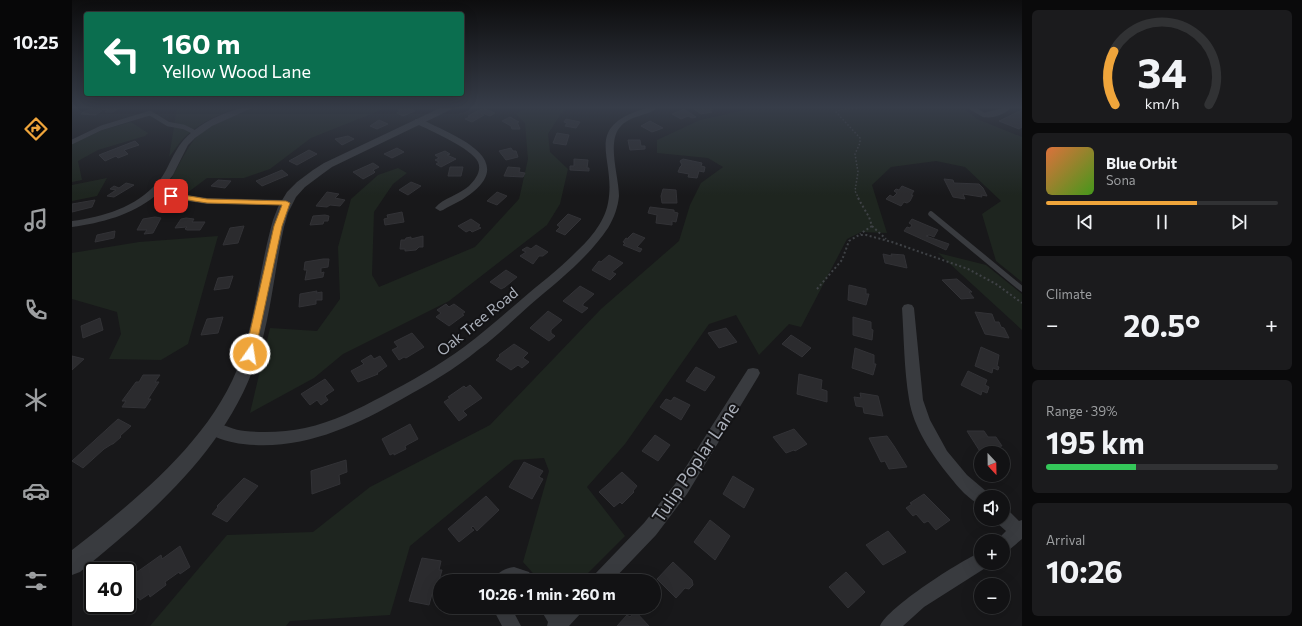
<!DOCTYPE html>
<html lang="en">
<head>
<meta charset="utf-8">
<style>
	:root { --surface:#121214; --page:#1b1b1d; --text:#f1f3f6; --muted:#9c9ea0; --line:#313234; --accent:#efa53b }
	body { margin:0; font-family:Commissioner,sans-serif; background:var(--page); color:var(--text); height:100vh; display:flex; flex-direction:column; font-size:15px; white-space:nowrap }
	* { box-sizing:border-box; margin:0 }
	p { font-size:13px; color:var(--muted) }
	.icon { flex:none; width:22px; height:22px; fill:none; stroke:currentColor; stroke-width:2; stroke-linecap:round; stroke-linejoin:round }
	.map { position:relative; flex:1; overflow:hidden }
	.drawer { display:flex; flex-direction:column; gap:10px; padding:10px; background:#0a0a0b; width:280px }
	.drawer>* { flex:none }
	.guide { position:absolute; left:12px; top:12px; width:380px; height:84px; border-radius:4px; box-shadow:0 4px 16px #0002,0 0 0 1px var(--line); background:#0b6e4f; color:#fff; overflow:hidden }
	.needle { width:26px; rotate:158deg }
	.tools { position:absolute; left:902px; top:446px; display:grid; gap:8px }
	.tools a { display:grid; place-items:center; width:36px; height:36px; border-radius:50%; background:var(--surface); box-shadow:0 4px 16px #0002,0 0 0 1px var(--line); font-size:20px }
	.speed { position:absolute; left:12px; top:562px; display:flex; gap:8px; font-size:20px; font-weight:700; text-align:center }
	.speed>* { display:grid; place-content:center; width:52px; height:52px; border-radius:50%; background:var(--surface); box-shadow:0 4px 16px #0002,0 0 0 1px var(--line); line-height:1 }
	.speed .limit { border:2px solid #111; border-radius:6px; background:#fff; color:#111 }
	.pin { position:absolute; display:grid; place-items:center; width:34px; height:34px; color:#fff; margin:-17px; border-radius:8px; box-shadow:0 2px 6px #0006 }
	.me { position:absolute; width:44px; margin:-22px; rotate:13deg; stroke-linejoin:round; filter:drop-shadow(0 0 3px #0008) }
	.turn { display:flex; align-items:center; gap:14px; height:84px; padding:0 12px; font-size:18px }
	.turn .icon { width:52px; height:52px; stroke-width:2.5 }
	.turn b { display:block; font-size:28px; line-height:34px }
	.big { font-size:30px; font-weight:700; line-height:1.1 }
	.drawer .widget { flex:1; display:flex; flex-direction:column; justify-content:center; gap:6px; min-width:0; padding:0 14px; border-radius:6px; background:var(--page) }
	.drawer .dial { align-items:center; gap:0 }
	.dial svg { height:104px; overflow:visible; fill:none; stroke:var(--line); stroke-width:7; stroke-linecap:round; text-anchor:middle }
	.dial text { fill:var(--text); stroke:none }
	.song { display:flex; align-items:center; gap:12px }
	.cover { width:48px; height:48px; border-radius:6px; background:linear-gradient(135deg,hsl(20 70% 55%),hsl(100 70% 35%)) }
	.played { height:4px; border-radius:2px; background:linear-gradient(90deg,var(--accent) 65%,var(--line) 65%) }
	.keys { display:flex; justify-content:space-around; direction:ltr }
	.heat { display:flex; justify-content:space-between; align-items:center; font-size:22px; direction:ltr }
	.charge { height:6px; border-radius:3px; background:linear-gradient(90deg,#34c759 39%,var(--line) 0) }
	.trip { position:absolute; left:361px; top:574px; width:228px; height:40px; border-radius:20px; background:var(--surface); box-shadow:0 4px 16px #0002,0 0 0 1px var(--line); font-weight:700; line-height:40px; text-align:center }
	main { display:flex; flex:1; min-height:0 }
	.menu { display:flex; flex-direction:column; width:72px; justify-content:space-around; align-items:center; background:#070708; color:var(--muted) }
	.menu .icon { width:28px; height:28px }
	.menu .on { color:var(--accent) }
	.menu b { font-size:18px; color:var(--text) }
	.map>svg:first-child { display:block }
	.green { fill:#1e251f }
	.building { fill:#2b2b2e; stroke:#323236 }
	.lines { fill:none; stroke-linecap:round; stroke-linejoin:round }
	.path-far1 { stroke:#3f4246; stroke-width:1.5; stroke-dasharray:1.5 2; stroke-linecap:butt }
	.path { stroke:#3f4246; stroke-width:2; stroke-dasharray:2 2.5; stroke-linecap:butt }
	.service-far1 { stroke:#393b3f; stroke-width:4.5 }
	.service { stroke:#393b3f; stroke-width:5.5 }
	.minor { fill:#393b3f; fill-rule:evenodd }
	.tertiary { fill:#393b3f; fill-rule:evenodd }
	.route { fill:#efa53b; stroke:#9b6b26 }
	.labels { text-anchor:middle; dominant-baseline:central; stroke-width:4; stroke-linejoin:round; paint-order:stroke }
	.street-label { font-size:15px; fill:#abb0ba; stroke:#131315 }
	.near-street-label { font-size:18px; fill:#abb0ba; stroke:#131315 }
</style>
</head>
<body>
<main>
<nav class="menu">
<b>10:25</b>
<svg class="icon on" aria-label="directions" viewBox="0 0 24 24"><path d="M12 3l9 9-9 9-9-9zM9 14v-3h6M13 9l2 2-2 2"/></svg>
<svg class="icon" aria-label="music" viewBox="0 0 24 24"><path d="M9 18V5l10-2v13"/><circle cx="6" cy="18" r="3"/><circle cx="16" cy="16" r="3"/></svg>
<svg class="icon" aria-label="phone" viewBox="0 0 24 24"><path d="M5 4h4l2 5-3 2q2 4 5 5l2-3 5 2v4C11 20 4 13 5 4z"/></svg>
<svg class="icon" aria-label="climate" viewBox="0 0 24 24"><path d="M12 3v18M4 7l16 10M4 17L20 7"/></svg>
<svg class="icon" aria-label="car" viewBox="0 0 24 24"><path d="M5 17H2v-5l4-1 3-4h7l3 4 3 1v5h-3M9 17h6M6 11h13"/><circle cx="7" cy="17" r="2"/><circle cx="17" cy="17" r="2"/></svg>
<svg class="icon" aria-label="filters" viewBox="0 0 24 24"><path d="M4 7h16M4 17h16"/><circle cx="9" cy="7" r="2"/><circle cx="15" cy="17" r="2"/></svg>
</nav>
<div class="map">
<svg width="950" height="626" viewBox="0 0 950 626">
	<rect width="100%" height="100%" fill="#18181a"/>
	<!-- green -->
	<path class="green" d="M105 108H167C149 113 129 122 115 135 108 141 103 150 97 157Z
		M184 108H314L239 138 198 169 172 178H135L115 193 92 192C102 175 110 156 121 141 132 126 166 113 184 108Z
		M453 108H497L490 112 476 134 478 152 496 169 488 204 475 225 377 301 271 354 242 378 178 413 198 328 245 331 268 299 266 247 279 199 306 175 326 168 335 173 321 184 302 212 300 275 307 287 403 247 447 199 456 159 453 123 444 114Z
		M675 108H891L905 119 950 137V282L924 261 910 214 929 201 893 167 864 161 819 167 800 185 815 233 789 232 775 239 729 327 717 324 687 355 664 315 637 324 553 444 515 487 553 536 508 581H468L451 562 477 471 472 458 442 460 338 546 318 615 218 621 214 626H78L155 535 241 532 298 487 418 425 529 309 607 241 618 205 629 183 651 167 636 158 585 153V140L628 120 673 110Z
		M59 122 76 133 73 136 26 150 6 161 10 180 0 182V144L30 130Z
		M35 178 25 196 0 201V185Z
		M146 236 116 344 89 360 37 359 49 334 45 312 0 299V253L67 242Z
		M866 253 914 265 950 294V330Z"/>
	<!-- building -->
	<path class="building" d="M21 108H47L41 112H33L36 110 28 109 27 110 30 111 23 115 9 114 11 112Z
		M330 108 333 109 337 108 343 111 331 116 325 113 328 111 326 110Z
		M411 108 423 113 418 116 410 113 409 114 412 115 400 122 393 119 398 117 396 116Z
		M625 108H639L641 109 637 110 640 112 629 114 622 109Z
		M612 109 624 117 620 118 616 116 609 119 600 114Z
		M950 110V127L947 129 927 121Z
		M438 117 447 122H445L448 129H440L439 126 430 121Z
		M494 119 508 122 504 128 493 126 495 123 492 122Z
		M307 120 316 124 305 129 298 126Z
		M578 121 591 128 580 132 569 126Z
		M485 133 497 135 494 145 481 143Z
		M276 136 282 139 270 145 263 139Z
		M556 140H568L569 146H573V149L558 150Z
		M63 141 67 145 52 150 56 154 46 158 44 156 33 161 27 155Z
		M325 148 332 152 320 158 312 154Z
		M439 148 441 151H444L446 157 434 160 427 151Z
		M237 150 245 154 225 165 217 161Z
		M373 151 378 154 375 155 384 159 369 167 364 164 367 162 363 160 367 158 363 155Z
		M502 159 516 160 515 168H517V171L498 170V166H502Z
		M611 159 630 163 629 166 633 167 632 172 627 171 625 178 616 177 617 174 606 172 608 167 610 165 608 161Z
		M301 163 307 167 301 170 303 172 302 173 291 179 281 172Z
		M378 167H391L389 176H376Z
		M436 167 448 168 447 172 453 173 451 177 432 176Z
		M210 170 216 175 190 186 184 181Z
		M872 179 881 180 882 183 907 184 911 188 915 196 909 195 910 197 891 194 893 199 881 197Z
		M146 180 159 181 153 188 139 186Z
		M339 182 349 186 336 195 327 190Z
		M54 183 62 185 42 197 35 196 44 190 38 189 42 186 47 188Z
		M830 186 842 191 839 195H841L838 201 835 203 832 202 829 206 814 199 818 195 821 197 825 193 822 191 824 189 827 190Z
		M591 189 604 190 605 203H590L589 196Z
		M255 192 267 194 263 198 273 200 268 206 258 205 255 207 244 206Z
		M425 192 435 196 425 205 415 201Z
		M23 200 20 207 0 212V204Z
		M578 207 602 210V212L606 213 604 222 600 221V225L584 223 585 215 576 213Z
		M330 212 332 222 313 225 312 219 316 218 315 215Z
		M496 214 509 219 493 235 484 231 488 227 485 225Z
		M253 215 257 216 256 221H252L251 224 238 225 241 216Z
		M83 217 89 218 81 233 72 234 75 230H65L71 219Z
		M114 218 122 219 120 222H133L128 230H115L113 229 115 227 103 228 109 219Z
		M399 219 408 225 406 226 409 228 400 232 398 230 394 232 386 226Z
		M840 219 866 230 862 237 857 235 854 236 877 244 874 250 832 231 835 227 838 228 840 225 837 223Z
		M172 226 166 243 151 245 158 228Z
		M43 231 42 238 23 242 25 235Z
		M561 233 573 238 565 247 570 249 568 252 551 245 553 243 551 242 554 238 556 239V238Z
		M351 236V247H347L344 250 333 251V249H328L329 240H333L334 238 339 237V239Z
		M464 245 476 252 471 256H467L461 264 448 256 454 252 450 250 455 247 459 249Z
		M811 254 820 256 819 254 832 255 835 268 813 263Z
		M537 255 551 263 540 272 544 274 538 280 520 270 527 261 529 262Z
		M251 259H257L256 267 249 268V273L252 272 251 277 233 280 235 270H232L233 262Z
		M434 270 445 277 433 287 429 289 418 282Z
		M161 276 157 288 142 290 146 278Z
		M885 279 900 292H897L902 298 889 299 870 280Z
		M777 285 794 289V294H797L794 305 776 300Z
		M508 286 522 294 511 304V306L516 308 510 313 491 301Z
		M245 291 244 293 250 292V300H244V304L227 307 228 294Z
		M374 304 377 307 382 304 393 312 390 314 392 315 377 326 364 317 369 313 365 310Z
		M476 311 490 320 479 330V333L483 336 477 341 458 328Z
		M903 312 920 314 923 322H927L929 327 932 328 937 338 913 334Z
		M151 317 146 333 129 335 135 319Z
		M781 317 799 322V329L801 330 800 340 781 335Z
		M28 318 31 330 11 338 9 326Z
		M654 328 665 342 647 348 636 333Z
		M340 333 352 347 334 358 332 357 327 360 320 350 326 347 322 342Z
		M719 335 739 348 730 357 710 344Z
		M442 344 456 353 451 358 457 362 450 368 446 365 439 370 424 360 428 356 427 355Z
		M909 347 927 355 925 366 927 367 926 370 921 368 920 373 903 366Z
		M783 348 802 355V364H804L801 375 780 368Z
		M299 355 302 359 308 356 315 366 305 373 306 374 286 382 279 371 292 364 289 361Z
		M0 356 12 359 0 370Z
		M624 367 643 377 633 391 614 381Z
		M896 371 915 380 913 385 917 387 915 393 910 391 909 395 889 385Z
		M727 374 750 380 749 389 755 391V402L725 394Z
		M71 375H88L83 382H87L76 399H79L73 408 50 407 54 401H50L64 382H67Z
		M253 379 262 390 253 396 256 400 249 405 245 400 238 405 229 394Z
		M398 385 410 398 391 411 395 415 387 421 372 402 378 398 376 397 392 386 394 388Z
		M788 393 806 396 811 416 792 413 791 407 784 406 782 397 789 398Z
		M602 397 618 405 609 420 588 407 594 399 599 401Z
		M46 419 59 426 48 436 49 437 41 444H40L32 449 11 468 0 461Z
		M338 424 346 439 333 446 334 449 322 455V453L318 455 310 439Z
		M722 429 735 444 723 451 722 450 714 453 701 437Z
		M895 431H912L916 437H924L930 446 923 447 927 453H909Z
		M583 435 598 445 586 461 570 451Z
		M815 436 822 446 835 467 817 469 813 461 809 462 797 438Z
		M274 460 275 472 267 475 268 484 240 494 239 471Z
		M452 462 471 471 467 477 471 479 460 499 437 487Z
		M550 472 565 486 561 491 562 492 550 504 548 502 542 507 527 492Z
		M661 476 682 489 672 508 651 494Z
		M172 478 186 486 155 522 140 514 146 507 145 506Z
		M852 494 878 520 864 530 856 521 852 523 844 514 841 516 834 508 840 504 838 503Z
		M414 496 427 510 405 531 401 526 399 528 402 530 387 542 376 529Z
		M638 520 658 536 643 560 622 542Z
		M816 531 834 552 811 565 794 545Z
		M108 546 118 567 108 574 107 572 93 582 94 585 78 597 77 594 68 600 66 597 55 604V584L59 581 58 577 89 555 90 559Z
		M350 558 369 561 367 570H370L363 595 360 594 357 605 337 601Z
		M601 562 620 580 621 585 617 589 613 588 604 598 585 579Z
		M774 572 793 592 776 608 757 587Z
		M563 611 577 626H545L555 615 558 617Z"/>
	<g class="lines">
		<!-- path-far1 -->
		<path class="path-far1" d="M787 199 783 191 786 172 783 154 788 143V138L764 112 770 109 790 108"/>
		<!-- path -->
		<path class="path" d="M786 198 797 217 800 226 788 234
			M800 226 814 239
			M745 289 770 260 777 241 787 235H794L820 242 896 269 924 284 950 303"/>
		<!-- service-far1 -->
		<path class="service-far1" d="M900 108 912 115
			M0 142 29 128 78 113 96 124 112 127 124 133"/>
		<!-- service -->
		<path class="service" d="M859 214 950 289"/>
		<!-- minor -->
		<path class="minor" d="M169 108H180L140 126 123 138 116 145 101 175 88 191 135 198 214 200 217 201 219 203 217 205 135 204 83 196C60 215 29 223 0 227V221C31 217 64 207 85 183 94 174 97 162 104 151 117 128 144 115 169 108Z
			M574 108H585C576 116 559 115 549 126 534 141 547 176 547 196 546 207 542 218 536 228 515 259 486 281 458 305 441 320 425 336 406 350 383 369 357 384 330 399 281 427 229 451 171 444 159 443 146 438 135 434L133 429 135 424C146 420 161 431 173 431 193 433 214 432 233 428 261 422 286 409 311 396 339 381 366 366 392 347 412 332 431 315 450 299 467 284 485 271 501 255 516 241 532 224 536 203 545 157 508 128 574 108Z
			M930 108H939C932 115 916 121 908 115 913 111 923 111 930 108Z
			M343 119H349C375 133 445 156 401 192 392 200 381 204 371 210L368 211 363 208C371 198 387 195 397 186 403 180 410 171 406 162 401 149 357 130 343 123Z
			M836 304 840 305 842 308 851 400 858 420 875 451 895 475 915 492 917 497H909V505C897 500 886 487 878 477 860 455 841 427 837 399 832 369 832 338 830 308L832 305Z
			M681 368 686 369 688 373 686 377 615 494 584 535 540 581H519L522 575 572 523 603 484 676 369Z
			M931 509 937 511 947 521 950 520V539L937 550 931 552V541H924L934 531 925 523 924 519H931Z
			M909 552V563H917L915 567 852 607 831 626H808C816 607 888 561 909 552Z
			M442 567 457 572 463 581H421C425 572 433 568 442 567Z
			M420 607H439L449 626H430Z
			M467 607H488L489 608 490 607H512L509 613 497 626H475L476 622Z"/>
		<!-- tertiary -->
		<path class="tertiary" d="M368 108H380L378 110 260 167 249 175 233 187 224 197 216 213 212 227C202 271 199 318 184 361 154 450 79 514 8 572L0 575V550C64 500 142 438 169 359 184 314 188 266 201 220L206 207 215 192 225 182 241 170 252 163Z"/>
	</g>
	<!-- sky -->
	<linearGradient id="sky" x2="0" y2="1"><stop stop-color="#0d0d0e"/><stop offset="0.55" stop-color="#373d49"/><stop offset="1" stop-color="#373d49" stop-opacity="0"/></linearGradient>
	<rect width="950" height="195" fill="url(#sky)"/>
	<!-- route -->
	<path class="route" d="M99 193 135 199 214 201 218 203 210 226 182 357H175L173 354 202 226 210 205 135 203 96 197 95 196Z"/>
	<g class="labels">
		<!-- street labels -->
		<g class="street-label">
			<text transform="translate(405 321) rotate(-39)">Oak Tree Road</text>
		</g>
		<!-- near-street labels -->
		<g class="near-street-label">
			<text transform="translate(623 462) rotate(-56)">Tulip Poplar Lane</text>
		</g>
	</g>
</svg>
<div class="tools">
<a><svg class="needle" viewBox="-14 -14 28 28"><path d="M0-13l5 13h-10z" fill="#e53935"/><path d="M0 13l5-13h-10z" fill="#9c9ea0"/></svg></a>
<a><svg class="icon" aria-label="sound" viewBox="0 0 24 24"><path d="M4 9h4l5-4v14l-5-4H4zM17 9q2 3 0 6"/></svg></a>
<a>+</a>
<a>−</a>
</div>
<div class="speed"><div class="limit">40</div></div>
<div class="pin" style="left:99px;top:196px;background:#d93025"><svg class="icon" aria-label="arrive" viewBox="0 0 24 24"><path d="M6 21V4h12l-3 4 3 4H6"/></svg></div>
<svg class="me" style="left:178px;top:354px" viewBox="-20 -20 40 40"><circle r="17" fill="#efa53b" stroke="#fff" stroke-width="3"/><path d="M0-11L8 9 0 5-8 9z" fill="#fff"/></svg>
<div class="trip">10:26 · 1 min · 260 m</div>
<div class="guide">
<div class="turn"><svg class="icon" aria-label="left" viewBox="0 0 24 24"><path d="M17 20v-9H6M10 6l-5 5 5 5"/></svg><div><b>160 m</b>Yellow Wood Lane</div></div>
</div>
</div>
<section class="drawer">
<div class="widget dial"><svg viewBox="0 0 100 80">
<path d="M14 69A42 42 0 1 1 86 69"/>
<path d="M14 69A42 42 0 0 1 13 28" stroke="#efa53b"/>
<text x="50" y="56" font-size="32" font-weight="700">34</text>
<text x="50" y="72" font-size="11">km/h</text>
</svg></div>
<div class="widget">
<div class="song"><i class="cover"></i><div><b>Blue Orbit</b><p>Sona</p></div></div>
<div class="played"></div>
<div class="keys"><svg class="icon" aria-label="previous" viewBox="0 0 24 24"><path d="M18 5L8 12l10 7zM5 5v14"/></svg><svg class="icon" aria-label="pause" viewBox="0 0 24 24"><path d="M8 5v14M16 5v14"/></svg><svg class="icon" aria-label="next" viewBox="0 0 24 24"><path d="M6 5l10 7-10 7zM19 5v14"/></svg></div>
</div>
<div class="widget"><p>Climate</p>
<div class="heat"><a>−</a><b class="big">20.5°</b><a>+</a></div>
</div>
<div class="widget"><p>Range · 39%</p><b class="big">195 km</b><div class="charge"></div></div>
<div class="widget"><p>Arrival</p><b class="big">10:26</b></div>
</section>
</main>
</body>
</html>
